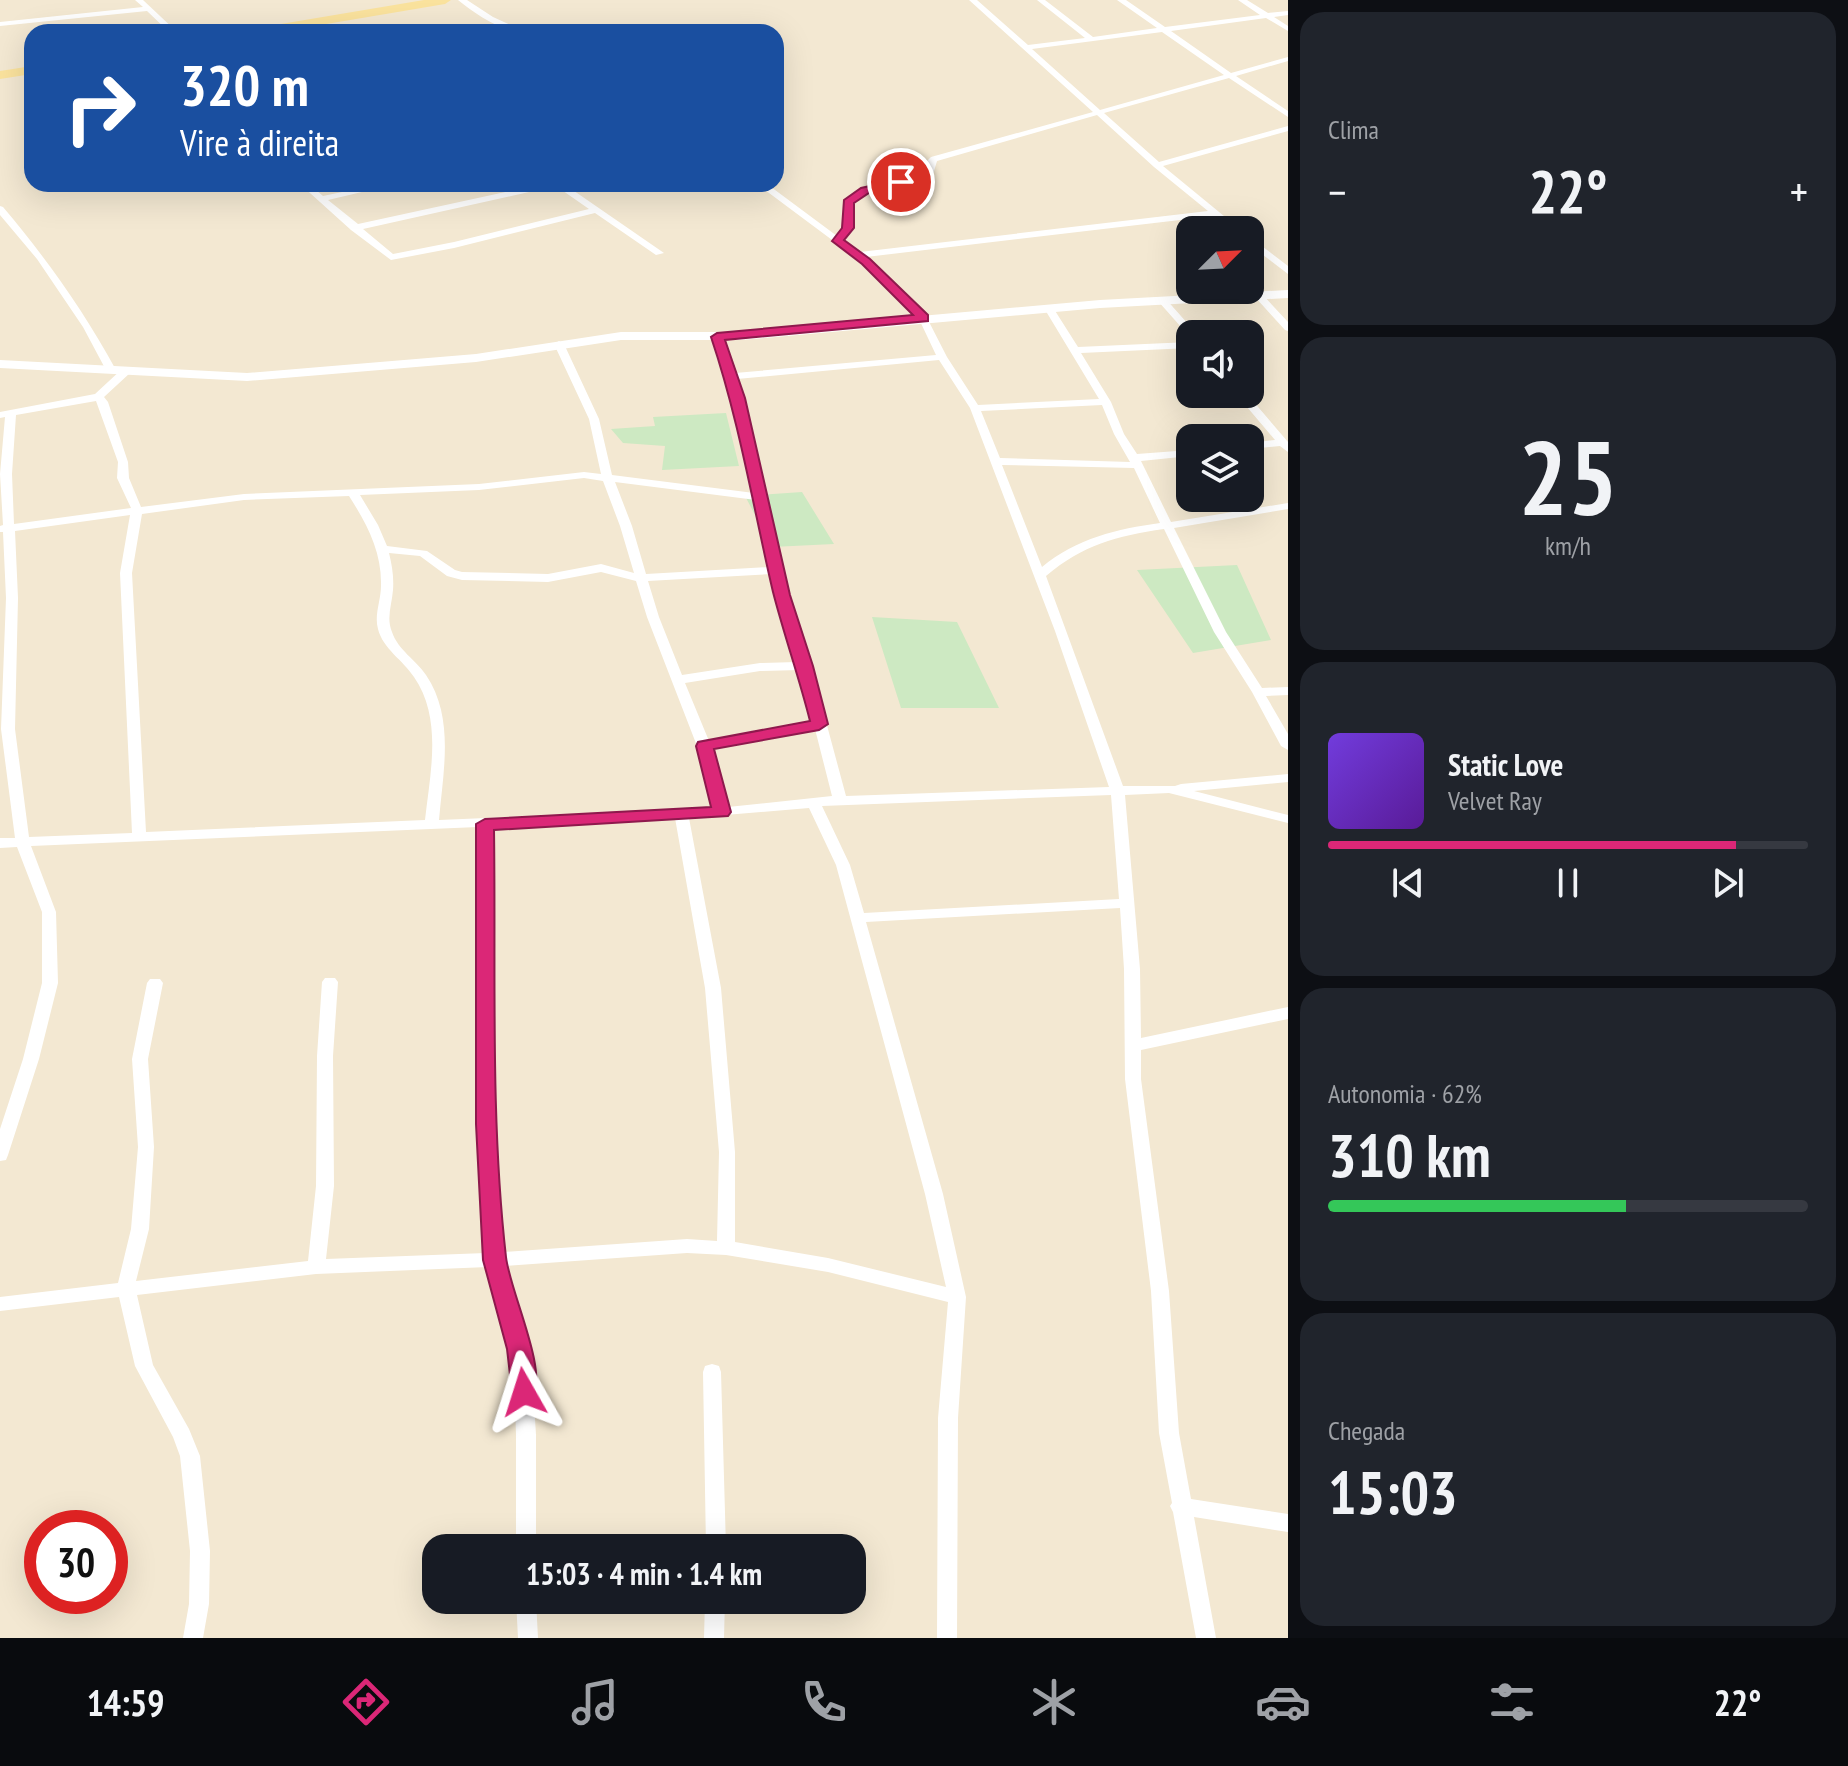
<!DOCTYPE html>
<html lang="pt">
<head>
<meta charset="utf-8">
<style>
	:root { --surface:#171b24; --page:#20242c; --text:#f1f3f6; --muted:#9ea1a6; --line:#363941; --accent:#db2777 }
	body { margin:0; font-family:"PT Sans Narrow",sans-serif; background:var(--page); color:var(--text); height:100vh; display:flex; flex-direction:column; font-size:30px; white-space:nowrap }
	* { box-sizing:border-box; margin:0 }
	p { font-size:26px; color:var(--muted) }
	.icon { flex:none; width:44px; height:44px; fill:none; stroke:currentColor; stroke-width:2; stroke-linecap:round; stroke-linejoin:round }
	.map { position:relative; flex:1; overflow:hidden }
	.sheet { display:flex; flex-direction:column; gap:12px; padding:12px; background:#0d0f14; width:560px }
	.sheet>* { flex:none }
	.guide { position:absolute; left:24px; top:24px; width:760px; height:168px; border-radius:24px; box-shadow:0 8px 32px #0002; background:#1a4fa0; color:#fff; overflow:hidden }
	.needle { width:52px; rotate:66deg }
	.controls { position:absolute; left:1176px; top:216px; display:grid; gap:16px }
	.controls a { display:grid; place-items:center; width:88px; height:88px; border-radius:16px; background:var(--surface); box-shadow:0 8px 32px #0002; font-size:40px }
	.speed { position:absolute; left:24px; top:1510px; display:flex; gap:16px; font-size:40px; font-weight:700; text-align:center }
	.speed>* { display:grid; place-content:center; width:104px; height:104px; border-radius:50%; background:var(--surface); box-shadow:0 8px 32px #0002; line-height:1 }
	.speed .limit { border:12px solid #d22; background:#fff; color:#111 }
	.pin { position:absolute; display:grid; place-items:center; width:68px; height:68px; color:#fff; margin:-34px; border:4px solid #fff; border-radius:50%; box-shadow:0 2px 8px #0007 }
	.me { position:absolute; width:88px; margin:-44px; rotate:354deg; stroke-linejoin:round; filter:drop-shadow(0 0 6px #0008) }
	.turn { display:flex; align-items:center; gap:28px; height:168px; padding:0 24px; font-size:36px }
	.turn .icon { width:104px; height:104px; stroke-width:2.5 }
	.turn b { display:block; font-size:56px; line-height:68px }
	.big { font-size:60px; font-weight:800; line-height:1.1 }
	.sheet .card { flex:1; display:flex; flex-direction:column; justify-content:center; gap:12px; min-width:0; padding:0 28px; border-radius:24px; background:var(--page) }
	.sheet .dial { align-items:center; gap:0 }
	.dial b { font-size:104px; line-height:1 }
	.song { display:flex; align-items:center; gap:24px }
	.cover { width:96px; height:96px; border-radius:12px; background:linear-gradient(135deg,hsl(260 70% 55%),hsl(270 70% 35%)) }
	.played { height:8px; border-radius:4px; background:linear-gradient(90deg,var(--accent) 85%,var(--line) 85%) }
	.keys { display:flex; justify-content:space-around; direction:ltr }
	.heat { display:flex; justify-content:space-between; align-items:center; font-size:44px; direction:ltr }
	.charge { height:12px; border-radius:6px; background:linear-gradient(90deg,#34c759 62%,var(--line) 0) }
	.trip { position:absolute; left:422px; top:1534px; width:444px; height:80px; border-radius:24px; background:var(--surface); box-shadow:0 8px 32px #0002; font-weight:800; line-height:80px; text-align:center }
	.tab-bar { display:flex; height:128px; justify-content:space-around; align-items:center; background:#090b0e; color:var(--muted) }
	.tab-bar .icon { width:56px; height:56px }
	.tab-bar .on { color:var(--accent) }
	.tab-bar b { font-size:36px; color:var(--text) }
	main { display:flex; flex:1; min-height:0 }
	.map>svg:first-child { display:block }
	.residential { fill:#f3e8d2; fill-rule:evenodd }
	.green { fill:#cde9c2 }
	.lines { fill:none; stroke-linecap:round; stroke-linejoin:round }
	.minor { fill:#fff; fill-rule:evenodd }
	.tertiary { fill:#fff; fill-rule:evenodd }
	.primary { fill:#fae29d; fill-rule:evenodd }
	.route { fill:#db2777; stroke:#8e194d; stroke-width:2 }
</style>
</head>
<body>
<main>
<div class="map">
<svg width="1288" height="1638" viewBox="0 0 1288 1638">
	<rect width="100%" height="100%" fill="#fcf5e3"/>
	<!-- residential -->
	<path class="residential" d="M0 0H1288V1638H0ZM32 32H776V184H32ZM1190 230H1250V290H1190ZM1190 334H1250V394H1190ZM1190 438H1250V498H1190ZM42 1528H110V1596H42ZM436 1548H852V1600H436Z"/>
	<!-- green -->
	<path class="green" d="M726 413 739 466 662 470 665 446 623 443 611 429 655 426 653 417Z
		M802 492 834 544 772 547 745 496Z
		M1237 565 1271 640 1193 653 1137 570Z
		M872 617 957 622 999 708H901Z"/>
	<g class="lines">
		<!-- minor -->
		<path class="minor" d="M135 0H143L177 32H169L147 11 0 26V22L143 7Z
			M458 0H467L493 17 526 32C501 32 477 15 458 0Z
			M969 0H977L1028 45 1085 38 1037 0H1045L1093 37 1157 28 1117 0H1126L1165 27 1260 15 1238 0H1247L1268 13 1288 11V15L1274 17 1288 26V31L1266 18 1171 31 1231 73 1288 57V61L1236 76 1288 111V117L1229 78 1104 113 1159 162 1288 126V131L1163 166 1241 230H1231L1214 216 866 257 926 316 947 357 978 405 1099 399 1044 308 1046 306H1052L1078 347 1190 342V348L1081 353 1111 402 1124 434 1137 454 1190 450V456L1141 461 1171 522 1288 503V509L1174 528 1226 632 1262 688 1288 687V695L1266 696 1288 734V750L1281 746 1252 692 1214 632 1164 529C1116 536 1083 545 1046 576L1123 786H1175L1181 784 1288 774V782L1194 791 1288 815V823L1169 793 1125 795 1140 969 1141 1038 1288 1007V1019L1141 1050V1079L1169 1291 1179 1433 1191 1499 1288 1514V1532L1194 1517 1216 1638H1196L1173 1512 1170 1506 1172 1503 1159 1433 1151 1291 1125 1079 1124 969 1120 908 866 922 943 1194 966 1297 958 1418 957 1638H937L938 1418 948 1302 828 1272 726 1255 687 1253 506 1266 532 1370 536 1435V1548H516V1435L514 1370 488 1267 316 1274 137 1295 153 1365 189 1429 200 1456 210 1551 209 1604 203 1638H183L189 1604 190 1551 180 1456 173 1437 135 1366 119 1297 0 1311V1297L118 1283 131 1229 138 1147 132 1059 147 983 150 979H160L163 983 148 1059 154 1147 149 1229 136 1281 308 1261 316 1186 317 1056 322 982 325 978H335L338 982 333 1056 334 1186 326 1259 486 1253 479 1124 478 827 31 846 56 912 58 983 39 1059 8 1155 6 1160 0 1161V1129L23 1059 42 983V912L17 847 0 848V838H15L1 729 6 598 3 532H0V526L3 525 0 474 5 417 0 418V412L95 394 122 369H130V373L104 397 108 402 128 462 129 478 141 507 244 494 479 484 584 472 601 474 589 419 554 344 559 341 564 344 599 419 612 475 754 493 734 398 712 337 713 335 722 337 735 373 936 355 919 319 863 263 757 184H767L837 236 844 228V202L854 194 873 186 925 174 927 161 931 157 1093 112ZM1162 32 1224 75 1100 110 1032 49ZM1097 115 1154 167 1208 211 860 252 843 240 852 228V203L879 189 932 178 937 161ZM939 360 970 408 1055 631 1109 787 846 796 811 666 788 595 744 398 737 379ZM96 401 118 462 117 478 131 508 14 524 12 474 16 415ZM1102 405 1114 434 1130 462 1000 458 981 411ZM1002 465 1134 468 1160 523C1117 529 1077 538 1042 567ZM584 478 603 481 620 526 634 573 601 564 548 574 462 572 455 570 427 551 387 546 378 525 360 495 479 490ZM615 482 756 500 770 567 646 574 632 526ZM349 496C367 524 382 552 381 586 381 600 374 615 378 629 383 649 403 660 414 677 443 719 430 774 425 820L146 832 132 573 142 514 244 500ZM130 515 120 573 132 833 29 837 15 729 18 598 15 531ZM389 553 420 556 447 576 462 580 548 582 601 572 636 581 647 617 697 746 714 808 439 820C443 772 455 718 426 675 416 660 398 650 392 632 386 618 392 604 393 590 394 577 392 565 389 553ZM771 574 797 662 760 663 682 675 659 617 648 581ZM800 670 813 721 709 741 685 683 760 671ZM815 729 832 796 728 807 711 749ZM1111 795 1119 899 864 913 850 865 822 806ZM809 808 836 865 925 1194 946 1287 828 1258 735 1242V1152L721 988 689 818ZM675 818 705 988 719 1152 717 1241 687 1239 503 1252 495 1124 492 826Z
			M300 184H309L323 196 380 184H396L328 200 358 224 542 184H564L664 253 656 255 595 213 454 248 391 260 351 230ZM556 186 589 209 454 242 393 254 363 229Z
			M0 206 3 207C46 258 84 311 116 370L115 372H107L83 327 37 259 0 215Z
			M1250 237 1288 266V274L1250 245Z
			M1255 293H1261L1288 322V331L1285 330 1255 297Z
			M1158 297H1164L1197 334 1189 336 1158 301Z
			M1236 394H1247L1288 442V452L1280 446 1250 449V443L1275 440Z
			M712 1364 719 1366 721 1372 726 1548H706L703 1372 705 1366Z
			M516 1600H536L538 1638H518Z
			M705 1600H725L724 1638H704Z"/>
		<!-- tertiary -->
		<path class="tertiary" d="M1288 290V298L1100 308 741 340H621L476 362 247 381 0 368V360L247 373 476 354 621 332H741L1100 300Z"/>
		<!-- primary -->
		<path class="primary" d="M424 0H451L445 4 279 32H251L257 28Z
			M32 66V74L0 79V71Z"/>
	</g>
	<!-- route -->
	<path class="route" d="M901 179 905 180V185L869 193 854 203V228L844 240 870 259 928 315V321L725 340 745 398 790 595 813 666 828 724 819 730 714 749 731 812 728 816 494 830C496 971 490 1116 506 1257 510 1292 548 1369 533 1399L524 1402 515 1399 512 1392 507 1349 483 1260 476 1124V824L485 819 711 807 696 746 698 742 810 721C799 677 784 635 773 592 753 506 739 420 711 337L717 333 913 315 862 264 832 241 842 228 844 200 861 188Z"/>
</svg>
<div class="controls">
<a><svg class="needle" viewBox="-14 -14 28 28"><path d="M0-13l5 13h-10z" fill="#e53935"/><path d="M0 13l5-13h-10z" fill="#9ea1a6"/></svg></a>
<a><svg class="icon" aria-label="sound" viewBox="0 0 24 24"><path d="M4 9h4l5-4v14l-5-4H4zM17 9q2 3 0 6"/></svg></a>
<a><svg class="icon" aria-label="layers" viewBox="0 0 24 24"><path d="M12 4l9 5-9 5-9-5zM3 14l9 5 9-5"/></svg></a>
</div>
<div class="speed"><div class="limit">30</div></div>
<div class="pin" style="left:901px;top:182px;background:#d93025"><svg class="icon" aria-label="arrive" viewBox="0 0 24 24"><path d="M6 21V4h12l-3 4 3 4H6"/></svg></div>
<svg class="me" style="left:524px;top:1392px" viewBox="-20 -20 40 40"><path d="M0-17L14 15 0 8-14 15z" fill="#db2777" stroke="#fff" stroke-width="4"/></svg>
<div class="trip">15:03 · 4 min · 1.4 km</div>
<div class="guide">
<div class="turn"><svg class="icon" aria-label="right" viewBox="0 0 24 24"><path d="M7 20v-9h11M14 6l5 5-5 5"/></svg><div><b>320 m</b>Vire à direita</div></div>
</div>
</div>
<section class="sheet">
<div class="card"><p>Clima</p>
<div class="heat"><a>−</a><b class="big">22°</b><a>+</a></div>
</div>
<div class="card dial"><b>25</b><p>km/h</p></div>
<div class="card">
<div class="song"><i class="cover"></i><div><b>Static Love</b><p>Velvet Ray</p></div></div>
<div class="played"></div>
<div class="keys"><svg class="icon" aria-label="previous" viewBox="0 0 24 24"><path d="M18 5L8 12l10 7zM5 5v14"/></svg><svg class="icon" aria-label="pause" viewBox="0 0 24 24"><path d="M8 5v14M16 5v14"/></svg><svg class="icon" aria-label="next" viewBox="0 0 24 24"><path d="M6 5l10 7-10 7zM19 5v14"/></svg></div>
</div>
<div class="card"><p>Autonomia · 62%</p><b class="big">310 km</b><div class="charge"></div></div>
<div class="card"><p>Chegada</p><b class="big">15:03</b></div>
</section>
</main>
<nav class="tab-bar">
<b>14:59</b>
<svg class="icon on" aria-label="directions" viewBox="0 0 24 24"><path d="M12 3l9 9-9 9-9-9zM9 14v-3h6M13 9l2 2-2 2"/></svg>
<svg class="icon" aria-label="music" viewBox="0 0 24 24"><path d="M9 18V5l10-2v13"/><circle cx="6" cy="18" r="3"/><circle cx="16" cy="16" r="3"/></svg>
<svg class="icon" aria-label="phone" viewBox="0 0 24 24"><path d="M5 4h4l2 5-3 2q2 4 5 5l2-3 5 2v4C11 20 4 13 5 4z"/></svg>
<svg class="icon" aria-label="climate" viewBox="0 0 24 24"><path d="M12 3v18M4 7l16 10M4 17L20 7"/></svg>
<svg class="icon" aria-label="car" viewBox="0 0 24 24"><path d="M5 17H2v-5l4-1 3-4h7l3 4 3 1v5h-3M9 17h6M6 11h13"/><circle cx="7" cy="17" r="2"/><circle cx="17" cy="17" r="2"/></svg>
<svg class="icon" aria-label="filters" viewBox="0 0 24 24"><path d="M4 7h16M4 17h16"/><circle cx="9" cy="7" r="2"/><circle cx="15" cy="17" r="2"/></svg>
<b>22°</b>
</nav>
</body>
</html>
